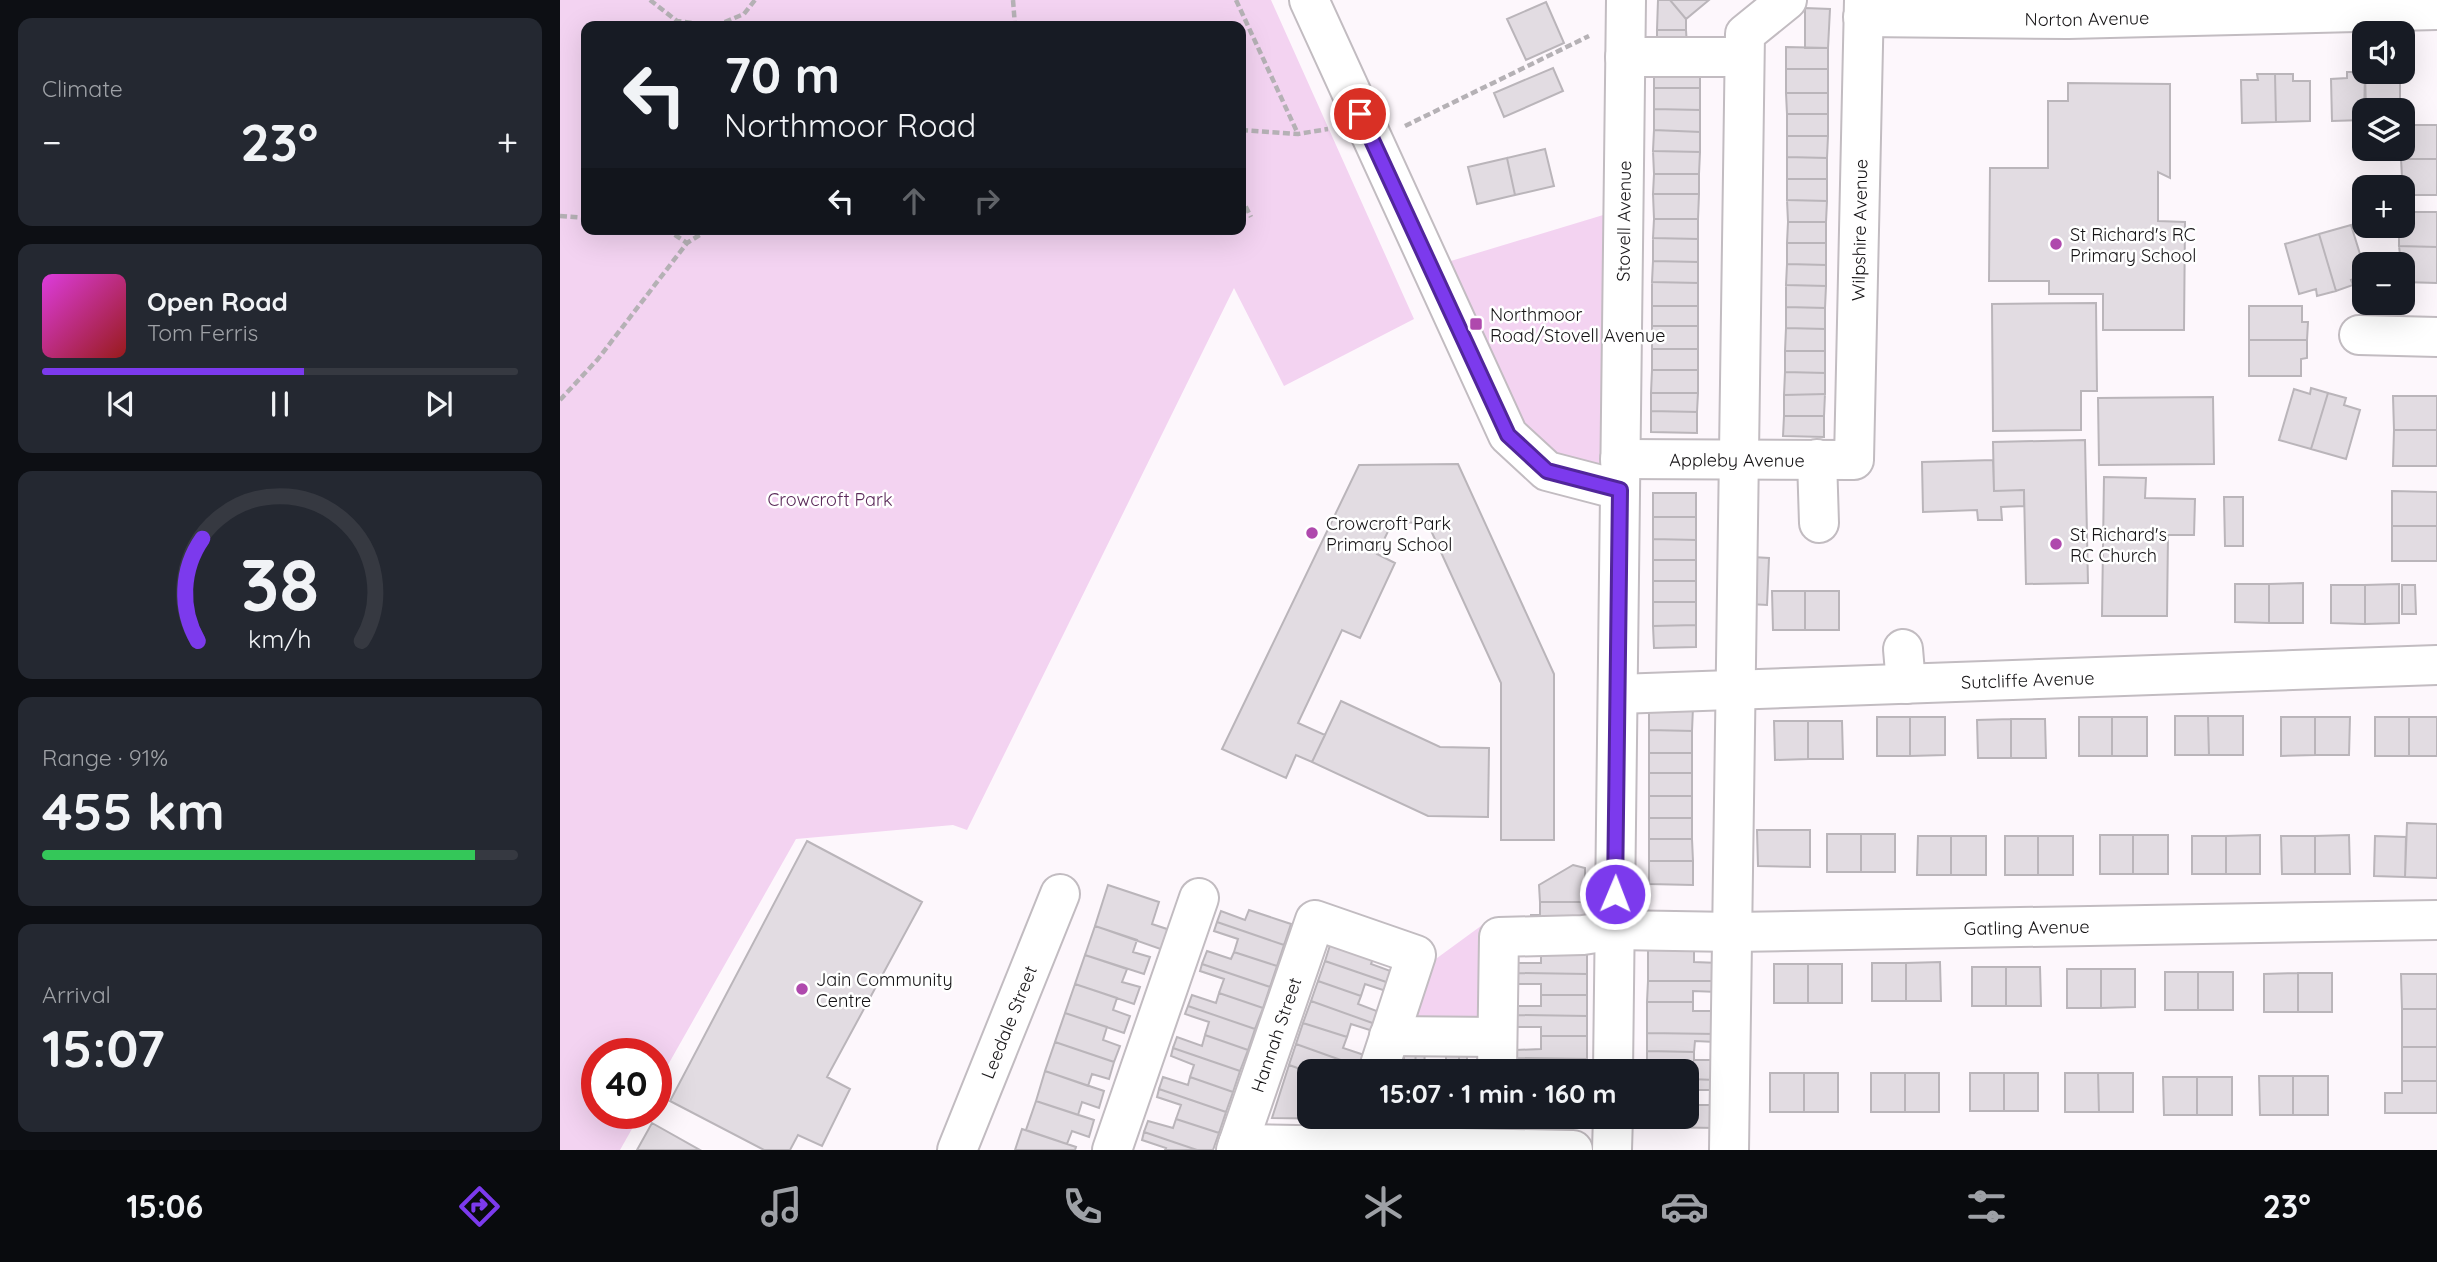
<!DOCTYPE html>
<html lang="en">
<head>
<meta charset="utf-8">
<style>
	:root { --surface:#171b24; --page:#242831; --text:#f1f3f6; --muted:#9ea1a6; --line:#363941; --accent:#7c3aed }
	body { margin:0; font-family:Quicksand,sans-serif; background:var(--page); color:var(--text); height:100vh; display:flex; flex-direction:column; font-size:26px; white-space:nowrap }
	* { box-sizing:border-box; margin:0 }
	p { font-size:23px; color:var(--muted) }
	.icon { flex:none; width:38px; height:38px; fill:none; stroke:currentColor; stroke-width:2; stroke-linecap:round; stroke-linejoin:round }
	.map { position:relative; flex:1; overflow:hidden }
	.details { display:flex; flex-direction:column; gap:18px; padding:18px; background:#0d0f14; width:560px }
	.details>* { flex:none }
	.guide { position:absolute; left:21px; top:21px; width:665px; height:214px; border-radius:14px; box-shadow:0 7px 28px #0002; background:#171b24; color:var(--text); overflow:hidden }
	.fabs { position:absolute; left:1792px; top:21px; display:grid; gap:14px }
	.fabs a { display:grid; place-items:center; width:63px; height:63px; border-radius:14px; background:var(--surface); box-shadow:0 7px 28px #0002; font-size:35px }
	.speed { position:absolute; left:21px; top:1038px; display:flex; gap:14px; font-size:35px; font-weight:700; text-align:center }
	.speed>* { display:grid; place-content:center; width:91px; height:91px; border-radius:50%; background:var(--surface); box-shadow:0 7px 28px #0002; line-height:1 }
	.speed .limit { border:10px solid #d22; background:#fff; color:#111 }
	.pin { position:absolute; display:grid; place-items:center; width:60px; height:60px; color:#fff; margin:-30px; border:4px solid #fff; border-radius:50%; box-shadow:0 2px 7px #0007 }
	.me { position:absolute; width:77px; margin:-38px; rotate:1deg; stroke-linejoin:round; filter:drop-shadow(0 0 5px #0008) }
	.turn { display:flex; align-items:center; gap:24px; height:147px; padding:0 28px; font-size:32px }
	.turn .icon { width:91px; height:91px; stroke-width:2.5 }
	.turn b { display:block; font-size:49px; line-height:60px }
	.lanes { display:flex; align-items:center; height:66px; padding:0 28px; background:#0003; justify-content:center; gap:35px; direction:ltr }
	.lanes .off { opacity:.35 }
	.big { font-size:52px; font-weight:800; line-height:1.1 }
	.details .widget { flex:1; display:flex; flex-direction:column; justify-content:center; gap:10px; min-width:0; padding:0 24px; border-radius:14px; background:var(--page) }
	.details .dial { align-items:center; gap:0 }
	.dial svg { height:182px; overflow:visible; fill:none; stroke:var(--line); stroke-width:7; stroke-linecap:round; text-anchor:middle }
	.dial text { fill:var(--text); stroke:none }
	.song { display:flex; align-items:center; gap:21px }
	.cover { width:84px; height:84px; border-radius:10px; background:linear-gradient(135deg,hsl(300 70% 55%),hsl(0 70% 35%)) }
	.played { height:7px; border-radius:4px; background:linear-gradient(90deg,var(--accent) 55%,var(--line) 55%) }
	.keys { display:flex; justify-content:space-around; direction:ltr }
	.heat { display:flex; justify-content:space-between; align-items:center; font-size:38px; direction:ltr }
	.charge { height:10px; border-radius:5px; background:linear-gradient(90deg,#34c759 91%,var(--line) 0) }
	.trip { position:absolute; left:737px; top:1059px; width:402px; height:70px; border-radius:14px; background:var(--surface); box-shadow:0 7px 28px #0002; font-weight:800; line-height:70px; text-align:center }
	.dock { display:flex; height:112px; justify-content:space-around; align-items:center; background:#090b0e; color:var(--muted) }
	.dock .icon { width:49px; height:49px }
	.dock .current { color:var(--accent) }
	.dock b { font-size:32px; color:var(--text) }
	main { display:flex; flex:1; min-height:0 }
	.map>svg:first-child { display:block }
	.green { fill:#f3d3f1; fill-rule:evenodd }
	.building { fill:#e2dce2; stroke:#bab5ba; stroke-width:2 }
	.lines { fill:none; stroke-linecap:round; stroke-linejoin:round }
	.minor-casing { stroke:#c2bcc1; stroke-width:42 }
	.path { stroke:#b5b1b5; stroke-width:4.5; stroke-dasharray:7 3.5; stroke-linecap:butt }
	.minor { stroke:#fff; stroke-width:38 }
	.route-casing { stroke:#51269a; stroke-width:18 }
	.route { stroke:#7c3aed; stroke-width:12 }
	.poi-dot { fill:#af49ad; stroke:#fff; stroke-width:2.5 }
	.labels { text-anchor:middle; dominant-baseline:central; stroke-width:5; stroke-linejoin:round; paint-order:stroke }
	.street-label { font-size:18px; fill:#151315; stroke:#fff }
	.poi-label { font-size:18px; fill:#151315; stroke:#fff; text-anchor:start }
	.park-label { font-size:18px; fill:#5b2a5a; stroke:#fff }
</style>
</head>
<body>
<main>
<section class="details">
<div class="widget"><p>Climate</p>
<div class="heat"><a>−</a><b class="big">23°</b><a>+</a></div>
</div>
<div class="widget">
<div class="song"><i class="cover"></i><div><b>Open Road</b><p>Tom Ferris</p></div></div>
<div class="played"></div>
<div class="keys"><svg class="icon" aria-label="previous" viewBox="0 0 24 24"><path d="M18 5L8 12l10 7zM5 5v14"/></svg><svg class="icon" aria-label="pause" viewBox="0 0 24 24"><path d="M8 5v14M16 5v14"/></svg><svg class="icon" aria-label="next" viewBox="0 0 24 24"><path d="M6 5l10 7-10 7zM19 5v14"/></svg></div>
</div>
<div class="widget dial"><svg viewBox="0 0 100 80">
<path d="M14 69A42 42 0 1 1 86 69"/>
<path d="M14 69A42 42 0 0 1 16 24" stroke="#7c3aed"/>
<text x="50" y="56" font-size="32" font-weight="700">38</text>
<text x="50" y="72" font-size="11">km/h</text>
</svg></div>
<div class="widget"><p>Range · 91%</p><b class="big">455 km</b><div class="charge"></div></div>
<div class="widget"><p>Arrival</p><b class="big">15:07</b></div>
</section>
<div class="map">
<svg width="1877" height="1150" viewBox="0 0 1877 1150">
	<rect width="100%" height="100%" fill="#fdf7fc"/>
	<!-- green -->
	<path class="green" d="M0 0H711L854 319 724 386 674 288 407 830 393 825 236 839 96 1086V1054H37V1113H81L60 1150H0ZM26 26H681V229H26Z
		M1063 209 1060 490 987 471 871 267Z
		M925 923 939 937 937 1037 829 1036 873 961Z"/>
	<!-- building -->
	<path class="building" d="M1098 0H1110L1126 19V30H1097Z
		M1110 0H1149L1126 19Z
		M986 2 1004 43 966 60 947 19Z
		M1245 8 1270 9 1268 48H1245Z
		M1097 30H1126L1127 46H1097Z
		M1226 47 1268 48V69H1226Z
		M1094 65 1140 66V88H1094Z
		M993 68 1003 91 944 117 934 93Z
		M1226 69H1268V93H1226Z
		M1787 72H1805L1804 120 1772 121 1771 79 1787 78Z
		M1805 72H1823V79H1840V110H1806Z
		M1697 74H1715L1716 122 1682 123 1681 80H1698Z
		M1715 74H1733V81H1750V121L1716 122Z
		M1508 83 1610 84V178L1598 172V221L1625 222 1624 330H1543V294H1489V281H1429L1430 168H1488V101H1508Z
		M1094 88H1140V110L1094 109Z
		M1226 93H1268V114H1227Z
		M1094 109 1140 110V132L1094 130Z
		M1227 114H1268V136H1227Z
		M1843 125H1877V159H1841Z
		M1094 130 1140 132V152L1093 151Z
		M1227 136H1268L1267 158 1227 157Z
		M985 149 994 186 955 195 947 158Z
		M1093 151 1140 152 1139 174H1094Z
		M1227 157 1267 158V179H1227Z
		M947 158 955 195 917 204 908 167Z
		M1841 159H1877V195H1843Z
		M1094 174H1139V194H1093Z
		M1227 179H1267V201L1227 200Z
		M1093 194H1139L1138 219H1094Z
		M1227 200 1267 201 1266 222H1228Z
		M1843 212H1877V247L1839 246V226H1843Z
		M1094 219H1138V239L1093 238Z
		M1228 222H1266V243H1227Z
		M1791 225 1804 267V276L1791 280 1793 285 1776 291 1759 234Z
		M1759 234 1776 291 1757 296 1756 289 1739 294 1725 244Z
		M1093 238 1138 239V262L1093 261Z
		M1227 243H1266V265L1227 264Z
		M1839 246 1877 247V283L1843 282Z
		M1093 261 1138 262V283L1092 282Z
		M1227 264 1266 265V286L1226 285Z
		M1092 282 1138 283V306H1092Z
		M1226 285 1266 286 1265 308 1226 307Z
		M1536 303 1537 391H1521V430L1433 431 1432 304Z
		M1092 306H1138V326H1092Z
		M1689 306H1742V322H1748L1747 340H1689Z
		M1226 307 1265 308V329L1226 328Z
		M1092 326H1138V349H1092Z
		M1226 328 1265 329V351H1225Z
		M1689 340H1747V358L1741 359V376H1689Z
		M1092 349H1138V370H1092Z
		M1225 351H1265V373L1225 372Z
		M1092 370H1138V393H1091Z
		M1225 372 1265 373V394L1224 395Z
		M1751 388 1768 393 1751 449 1719 440 1734 389 1750 394Z
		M1091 393H1138L1137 412 1091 411Z
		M1768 393 1786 398 1784 405 1800 410 1786 459 1751 449Z
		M1265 394 1264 416H1224V395Z
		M1833 396H1877V430H1834Z
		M1653 397 1654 464 1539 465 1538 398Z
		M1091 411 1137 412V433L1091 432Z
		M1224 416H1264V437L1223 436Z
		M1834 430H1877V466H1833Z
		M1525 440 1528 583 1466 584 1464 490 1434 491 1433 442Z
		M1433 460 1434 491 1464 490V506L1441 507 1442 520H1418L1417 510 1363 512 1362 462Z
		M898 464 994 674V840H941V683L868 524 833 521 817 554 835 563 800 638 782 630 738 723 765 735 752 762 736 755 726 778 662 749 799 465Z
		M1544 477 1586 478 1585 498 1635 499 1634 535H1608L1607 616H1542Z
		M1832 491 1877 492V526H1832Z
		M1093 493H1136V517H1093Z
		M1664 497H1683V546H1665Z
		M1093 517H1136V540L1093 539Z
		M1832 526H1877V561H1832Z
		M1093 539 1136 540V560H1093Z
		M1192 557 1209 558 1207 605 1190 604Z
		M1093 560H1136V581H1093Z
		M1093 581H1136V602H1093Z
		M1743 583V623H1709V584Z
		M1675 584H1709V623L1675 622Z
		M1839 584V623L1805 624V585Z
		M1771 585H1805V624L1771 623Z
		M1842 585H1855L1856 614H1842Z
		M1212 591H1245V630H1213Z
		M1245 591H1279V630H1245Z
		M1093 602H1136V625L1093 626Z
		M1136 625V647L1094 648 1093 626Z
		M781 701 880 747 929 748 928 817 868 816 752 762Z
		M1089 707H1133L1132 731 1089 730Z
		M1615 716H1648L1649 755H1615Z
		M1648 716H1683V755H1649Z
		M1317 717H1350V756H1317Z
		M1350 717H1385V755L1350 756Z
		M1519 717H1552V756H1519Z
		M1552 717H1587V756H1552Z
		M1721 717H1755V755L1721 756Z
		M1755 717H1790L1789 755H1755Z
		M1815 717H1849V756H1815Z
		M1849 717H1877V756H1849Z
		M1451 719H1485L1486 758H1451Z
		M1451 719V758H1418L1417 720Z
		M1214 721H1248V759L1215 760Z
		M1248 721H1282L1283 759H1248Z
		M1089 730 1132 731V753H1089Z
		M1089 753H1132V773H1089Z
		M1089 773H1132V796H1089Z
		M1089 796H1132V818H1089Z
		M1089 818H1132V839H1089Z
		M1847 823 1877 824V878L1845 877Z
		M1197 830H1250V867L1198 866Z
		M1267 834H1301V872H1267Z
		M1301 834H1335V872H1301Z
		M1540 835H1573V874H1540Z
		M1573 835H1608V874H1573Z
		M1700 835V874H1666V836Z
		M1789 835 1790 874H1755V836Z
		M1358 836H1391V875H1357Z
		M1391 836H1426V875H1391Z
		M1445 836H1478V875H1445Z
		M1478 836H1513V875H1478Z
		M1632 836H1666V874H1632Z
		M1721 836H1755V874H1722Z
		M1815 836 1846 837 1845 877 1814 876Z
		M1089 839H1132L1133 861H1089Z
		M247 841 362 902 267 1077 290 1089 262 1146 238 1135 230 1150H204L110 1101Z
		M1089 861H1133V885L1089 884Z
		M1013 865 1025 868V902H980L979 885Z
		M548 885 599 902 592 924 616 932 609 952 535 926Z
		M980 902H1025L1026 927 971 928V915H980Z
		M689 910 731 924 724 945 657 922 661 911 685 920Z
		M657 922 724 945 717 966 674 952 678 939 654 931Z
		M535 926 577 940 573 952 590 957 584 974 525 955Z
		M772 939 815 954 811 964 836 973 832 984 765 961Z
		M1088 949 1134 950V962L1159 963V981H1088Z
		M647 951 671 959 674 952 717 966 710 987 642 964Z
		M981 952 1027 953V974L956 973 955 963H981Z
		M525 955 567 969 562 982 580 987 574 1004 515 984Z
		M765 961 832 984 829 992 805 984 801 996 758 981Z
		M1380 962 1381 1001H1346V963Z
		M1312 963H1346V1001H1312Z
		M642 964 710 987 703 1008 659 993 664 979 640 971Z
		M1214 964H1248V1003H1214Z
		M1248 964H1282V1003H1248Z
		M1412 967H1446V1006H1412Z
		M1446 967H1480L1481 1006H1446Z
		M1507 969H1541V1008H1507Z
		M1541 969H1575V1007L1541 1008Z
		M1605 972H1638V1010H1605Z
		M1638 972H1673V1010H1638Z
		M956 973 1027 974V995H981V984H955Z
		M1738 973V1012H1704V974Z
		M1738 973H1772V1012H1738Z
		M1841 974H1877V1009H1842Z
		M758 981 801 996 798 1004 822 1013 818 1025 751 1001Z
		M1088 981H1159L1158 992 1133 991V1002H1087Z
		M515 984 557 998 553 1010 570 1016 564 1033 505 1013Z
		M659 993 703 1008 695 1029 628 1006 632 995 656 1003Z
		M981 995H1027V1016L956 1015V1006H981Z
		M751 1001 818 1025 816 1032 791 1024 787 1037 743 1023Z
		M1087 1002H1133V1011H1156L1155 1034 1087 1033Z
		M628 1006 695 1029 688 1050 645 1035 649 1022 625 1014Z
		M1842 1009H1877V1047H1842Z
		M505 1013 547 1027 543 1040 560 1046 554 1062 495 1042Z
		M956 1015 1027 1016V1036H981V1027H956Z
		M743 1023 787 1037 783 1048 807 1056 803 1068 736 1044Z
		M1087 1033 1155 1034V1042L1135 1041 1134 1052 1087 1051Z
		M645 1035 688 1050 680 1071 613 1048 617 1037 642 1046Z
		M981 1036H1027V1059L956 1058V1050L981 1049Z
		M495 1042 554 1062 549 1079 532 1074 528 1086 485 1071Z
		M736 1044 803 1068 802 1071H787L776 1067 775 1071 749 1072 729 1065Z
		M844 1047 856 1048 855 1071H844Z
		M1842 1047H1877V1081H1842Z
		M613 1048 680 1071 673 1092 630 1077 634 1065 611 1056Z
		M856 1048H865L864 1071H855Z
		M886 1048H899V1071H886Z
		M899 1048H907V1071H899Z
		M1087 1051 1134 1052V1060H1158L1156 1080 1127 1079V1071H1087Z
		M956 1058 1027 1059V1071H956Z
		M729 1065 749 1072V1116H789L788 1119 712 1118Z
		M485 1071 544 1091 539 1108 522 1102 518 1115 476 1101Z
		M1210 1073H1244V1112H1210Z
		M1244 1073H1278V1112H1244Z
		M1311 1073H1345V1112H1311Z
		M1345 1073H1379V1112H1345Z
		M1410 1073H1444V1111H1410Z
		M1444 1073H1478V1111H1444Z
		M1505 1073H1538L1539 1112H1505Z
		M1538 1073H1573V1112H1539Z
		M1699 1076H1733V1115H1700Z
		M1733 1076H1768V1115H1733Z
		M603 1077 628 1085 630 1077 673 1092 666 1112 599 1089Z
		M1603 1077H1637V1115H1604Z
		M1637 1077H1672V1115H1637Z
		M1127 1079 1156 1080V1090H1134L1133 1096H1127Z
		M1842 1081H1877V1113H1825V1093H1842Z
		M599 1089 666 1112 659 1133 616 1119 621 1105 597 1097Z
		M1127 1096H1133V1105H1158V1128L1087 1127V1116H1127Z
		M476 1101 534 1120 529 1137 512 1131 507 1144 466 1130Z
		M982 1116H1027L1026 1124H982Z
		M616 1119 659 1133 653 1150H637L584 1132 588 1121 613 1128Z
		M92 1123 140 1150H77Z
		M462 1129 516 1147 515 1150H455Z
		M584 1132 637 1150H605L606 1148 582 1140Z"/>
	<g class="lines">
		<!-- minor casing -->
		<g class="minor-casing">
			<g id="minor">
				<path d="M749 0 948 435 987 471 1060 490"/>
				<path id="s1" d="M1303 17 1508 19 1877 10"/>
				<path d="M1065 57H1184"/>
				<path d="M1799 335 1877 337"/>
				<path id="s2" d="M1060 459 1294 460 1304 0"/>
				<path d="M1257 459 1259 523"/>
				<path d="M1343 649 1346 684"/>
				<path id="s3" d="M1058 694 1877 665"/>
				<path d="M829 1036 937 1037"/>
				<path id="s4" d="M937 1071 939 937 1023 935 1056 930 1173 932 1877 920"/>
				<path id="s5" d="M1053 1071 1066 0"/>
				<path d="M678 1144 1013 1150"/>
				<path id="s6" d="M397 1150 500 894"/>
				<path d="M552 1150 639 898"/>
				<path id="s7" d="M676 1150 755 920 856 955 818 1071"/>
				<path d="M1052 1150 1053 1116"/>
				<path d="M1169 1150 1185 34 1227 0"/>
			</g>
		</g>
		<!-- path -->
		<path class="path" d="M90 0 117 21 153 26
			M453 0 455 26
			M676 0 738 134
			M155 26 184 14 195 0
			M845 126 1029 36
			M681 130 738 134 768 129
			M681 197 691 217
			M0 216 26 218
			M106 229 127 243
			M0 400 38 359 127 243 149 229"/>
		<!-- minor -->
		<use href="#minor" class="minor"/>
	</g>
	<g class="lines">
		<!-- route casing -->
		<g class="route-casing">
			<path id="route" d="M800 114 948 435 987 471 1060 490 1055 894"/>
		</g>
		<!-- route -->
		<use href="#route" class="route"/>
	</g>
	<!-- markers -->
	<g class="poi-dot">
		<circle cx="1496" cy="244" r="7"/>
		<rect x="909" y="317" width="14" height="14" rx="3.5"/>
		<circle cx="752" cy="533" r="7"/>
		<circle cx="1496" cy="544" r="7"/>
		<circle cx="242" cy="989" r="7"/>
	</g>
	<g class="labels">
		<!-- street labels -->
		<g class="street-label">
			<text stroke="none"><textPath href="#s1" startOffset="224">Norton Avenue</textPath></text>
			<text stroke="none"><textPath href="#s5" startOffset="850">Stovell Avenue</textPath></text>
			<text stroke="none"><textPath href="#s2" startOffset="464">Wilpshire Avenue</textPath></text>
			<text stroke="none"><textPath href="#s2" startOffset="117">Appleby Avenue</textPath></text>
			<text stroke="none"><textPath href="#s3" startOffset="410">Sutcliffe Avenue</textPath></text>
			<text stroke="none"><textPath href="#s4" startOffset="662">Gatling Avenue</textPath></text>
			<text stroke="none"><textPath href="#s6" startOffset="138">Leedale Street</textPath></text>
			<text stroke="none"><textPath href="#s7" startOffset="122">Hannah Street</textPath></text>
		</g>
		<!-- poi labels -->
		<g class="poi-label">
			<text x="1510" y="234">St Richard's RC<tspan x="1510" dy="21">Primary School</tspan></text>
			<text x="930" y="314">Northmoor<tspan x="930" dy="21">Road/Stovell Avenue</tspan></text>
			<text x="766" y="523">Crowcroft Park<tspan x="766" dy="21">Primary School</tspan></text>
			<text x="1510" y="534">St Richard's<tspan x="1510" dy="21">RC Church</tspan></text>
			<text x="256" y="979">Jain Community<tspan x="256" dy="21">Centre</tspan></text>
		</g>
		<!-- park labels -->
		<g class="park-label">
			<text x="270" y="499">Crowcroft Park</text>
		</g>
	</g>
</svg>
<div class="fabs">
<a><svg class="icon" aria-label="sound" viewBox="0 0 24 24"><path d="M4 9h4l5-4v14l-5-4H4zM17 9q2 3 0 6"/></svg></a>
<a><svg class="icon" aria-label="layers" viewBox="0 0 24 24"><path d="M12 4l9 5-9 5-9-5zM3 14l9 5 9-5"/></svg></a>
<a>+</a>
<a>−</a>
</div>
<div class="speed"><div class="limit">40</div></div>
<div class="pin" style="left:800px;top:114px;background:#d93025"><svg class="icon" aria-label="arrive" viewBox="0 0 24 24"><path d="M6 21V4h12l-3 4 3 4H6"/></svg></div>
<svg class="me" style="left:1055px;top:894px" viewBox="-20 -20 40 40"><circle r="17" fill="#7c3aed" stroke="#fff" stroke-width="3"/><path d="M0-11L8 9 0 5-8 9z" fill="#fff"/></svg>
<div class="trip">15:07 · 1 min · 160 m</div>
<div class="guide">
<div class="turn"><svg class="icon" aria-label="left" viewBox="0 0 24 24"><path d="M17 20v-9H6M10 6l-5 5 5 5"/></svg><div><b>70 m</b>Northmoor Road</div></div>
<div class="lanes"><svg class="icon" aria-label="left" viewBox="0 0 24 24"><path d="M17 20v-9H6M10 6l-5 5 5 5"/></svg><svg class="icon off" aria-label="ahead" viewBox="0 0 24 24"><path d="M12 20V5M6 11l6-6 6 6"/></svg><svg class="icon off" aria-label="right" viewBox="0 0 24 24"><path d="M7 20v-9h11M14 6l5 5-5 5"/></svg></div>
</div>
</div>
</main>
<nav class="dock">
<b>15:06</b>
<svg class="icon current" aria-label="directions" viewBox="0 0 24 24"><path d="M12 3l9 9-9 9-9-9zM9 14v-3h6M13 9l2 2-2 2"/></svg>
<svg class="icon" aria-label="music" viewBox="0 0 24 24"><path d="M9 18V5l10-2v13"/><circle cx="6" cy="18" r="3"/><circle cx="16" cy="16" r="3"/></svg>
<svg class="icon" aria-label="phone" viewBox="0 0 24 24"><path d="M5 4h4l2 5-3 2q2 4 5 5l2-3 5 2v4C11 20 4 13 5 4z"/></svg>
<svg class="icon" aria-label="climate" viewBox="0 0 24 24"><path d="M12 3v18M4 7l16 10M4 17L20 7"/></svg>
<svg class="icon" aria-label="car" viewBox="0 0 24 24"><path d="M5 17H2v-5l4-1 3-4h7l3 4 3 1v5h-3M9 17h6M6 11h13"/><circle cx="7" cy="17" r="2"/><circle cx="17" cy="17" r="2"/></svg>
<svg class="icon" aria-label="filters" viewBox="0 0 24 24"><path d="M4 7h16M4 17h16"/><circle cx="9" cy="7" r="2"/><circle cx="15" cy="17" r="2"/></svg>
<b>23°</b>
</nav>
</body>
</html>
